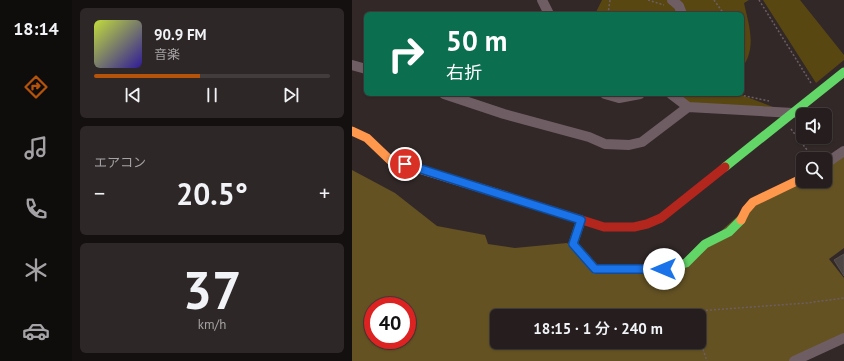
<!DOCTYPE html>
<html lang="ja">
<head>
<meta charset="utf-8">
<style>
	:root { --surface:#261e1e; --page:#2e2727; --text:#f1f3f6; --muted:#a4a2a4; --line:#423c3c; --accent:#b45309 }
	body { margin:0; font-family:"PT Sans","Noto Sans JP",sans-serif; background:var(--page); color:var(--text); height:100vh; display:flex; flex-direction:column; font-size:15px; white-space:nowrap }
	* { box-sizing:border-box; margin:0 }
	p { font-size:13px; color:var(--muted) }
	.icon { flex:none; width:22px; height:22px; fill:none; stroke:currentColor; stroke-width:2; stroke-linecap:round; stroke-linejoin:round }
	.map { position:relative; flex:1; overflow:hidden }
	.panel { display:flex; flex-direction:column; gap:8px; padding:8px; background:#151010; width:280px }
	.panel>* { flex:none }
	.hud { position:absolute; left:12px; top:12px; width:380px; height:84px; border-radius:6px; box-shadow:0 1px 3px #0004,0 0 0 1px var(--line); background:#0b6e4f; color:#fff; overflow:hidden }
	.buttons { position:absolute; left:444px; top:108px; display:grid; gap:8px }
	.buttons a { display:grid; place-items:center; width:36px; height:36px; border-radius:6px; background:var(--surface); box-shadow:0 1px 3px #0004,0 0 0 1px var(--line); font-size:20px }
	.speed { position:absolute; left:12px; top:297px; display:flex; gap:8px; font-size:20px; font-weight:700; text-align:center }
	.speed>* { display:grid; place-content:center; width:52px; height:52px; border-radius:50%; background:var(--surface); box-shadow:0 1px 3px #0004,0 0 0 1px var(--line); line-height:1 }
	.speed .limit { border:6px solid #d22; background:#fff; color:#111 }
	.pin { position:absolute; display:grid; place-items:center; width:34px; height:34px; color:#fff; margin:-17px; border:2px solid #fff; border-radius:50%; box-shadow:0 1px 4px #0007 }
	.me { position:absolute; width:44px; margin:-22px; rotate:270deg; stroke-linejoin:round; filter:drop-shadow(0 0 3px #0008) }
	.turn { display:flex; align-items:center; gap:14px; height:84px; padding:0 16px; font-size:18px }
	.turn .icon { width:52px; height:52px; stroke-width:2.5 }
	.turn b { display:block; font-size:28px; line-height:34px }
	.big { font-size:30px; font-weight:600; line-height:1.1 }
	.panel .card { flex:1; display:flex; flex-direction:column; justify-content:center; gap:6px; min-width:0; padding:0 14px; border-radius:6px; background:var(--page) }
	.panel .dial { align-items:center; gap:0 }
	.dial b { font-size:52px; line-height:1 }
	.song { display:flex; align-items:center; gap:12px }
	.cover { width:48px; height:48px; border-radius:6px; background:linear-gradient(135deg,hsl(70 70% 55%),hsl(250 70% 35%)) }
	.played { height:4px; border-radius:2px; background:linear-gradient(90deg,var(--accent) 45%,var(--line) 45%) }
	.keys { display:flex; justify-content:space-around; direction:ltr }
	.heat { display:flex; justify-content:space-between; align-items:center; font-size:22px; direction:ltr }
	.trip { position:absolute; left:138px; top:309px; width:216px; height:40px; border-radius:6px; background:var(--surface); box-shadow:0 1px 3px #0004,0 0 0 1px var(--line); font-weight:600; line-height:40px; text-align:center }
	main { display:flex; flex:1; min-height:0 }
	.tabs { display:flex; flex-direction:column; width:72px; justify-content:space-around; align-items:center; background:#0f0c0c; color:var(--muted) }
	.tabs .icon { width:28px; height:28px }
	.tabs .selected { color:var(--accent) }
	.tabs b { font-size:18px; color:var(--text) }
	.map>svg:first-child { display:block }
	.green { fill:#594712 }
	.forest { fill:#645223; fill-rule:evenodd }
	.building { fill:#4c4442; stroke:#58514e }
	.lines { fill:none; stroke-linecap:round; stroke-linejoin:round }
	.path { stroke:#6c5e63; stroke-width:1.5; stroke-dasharray:2 2; stroke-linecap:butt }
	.street { stroke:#6f5d64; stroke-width:10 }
	.fast { stroke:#63d668; stroke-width:9 }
	.slow { stroke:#ff974d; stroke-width:9 }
	.jam { stroke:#b3261e; stroke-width:9 }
	.route-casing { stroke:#114b97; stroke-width:10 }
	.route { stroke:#1a73e8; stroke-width:7 }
</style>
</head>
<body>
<main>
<nav class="tabs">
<b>18:14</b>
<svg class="icon selected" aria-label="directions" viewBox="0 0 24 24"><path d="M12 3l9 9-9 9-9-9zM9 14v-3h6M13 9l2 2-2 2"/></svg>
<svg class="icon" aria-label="music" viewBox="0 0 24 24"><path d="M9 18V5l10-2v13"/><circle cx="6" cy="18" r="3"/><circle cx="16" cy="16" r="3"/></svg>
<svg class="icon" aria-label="phone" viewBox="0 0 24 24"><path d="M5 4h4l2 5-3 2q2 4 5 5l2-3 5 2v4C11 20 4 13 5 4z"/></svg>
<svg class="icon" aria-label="climate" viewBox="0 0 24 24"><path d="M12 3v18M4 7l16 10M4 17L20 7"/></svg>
<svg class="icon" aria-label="car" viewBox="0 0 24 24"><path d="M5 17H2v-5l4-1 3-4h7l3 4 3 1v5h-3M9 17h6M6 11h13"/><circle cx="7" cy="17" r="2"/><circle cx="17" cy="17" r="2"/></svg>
</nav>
<section class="panel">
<div class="card">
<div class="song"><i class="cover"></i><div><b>90.9 FM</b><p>音楽</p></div></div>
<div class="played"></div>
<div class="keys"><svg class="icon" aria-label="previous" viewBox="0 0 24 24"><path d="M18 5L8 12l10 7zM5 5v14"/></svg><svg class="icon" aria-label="pause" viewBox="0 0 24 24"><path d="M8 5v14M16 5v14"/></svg><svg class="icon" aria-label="next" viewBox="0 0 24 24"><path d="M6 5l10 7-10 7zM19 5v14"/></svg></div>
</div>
<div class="card"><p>エアコン</p>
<div class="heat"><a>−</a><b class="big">20.5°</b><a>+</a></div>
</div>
<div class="card dial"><b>37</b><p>km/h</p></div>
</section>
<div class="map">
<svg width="492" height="361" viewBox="0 0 492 361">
	<rect width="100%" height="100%" fill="#322828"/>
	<!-- green -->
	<path class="green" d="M250 0H397L392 3C397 26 405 47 390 68V14H243Z
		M411 0H448L492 55V60L464 83Z
		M312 94H387L434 112 336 107Z"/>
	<!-- forest -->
	<path class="forest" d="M492 152V248L477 259 492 278V335L439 361H0V170L43 193 85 226 133 235 136 244 163 248 215 243 243 269 332 265 401 202 451 181H473V164ZM21 306H55V340H21ZM145 316H347V342H145Z"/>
	<!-- building -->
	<path class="building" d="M492 254V276L482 260Z"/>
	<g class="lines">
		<!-- path -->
		<path class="path" d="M296 0 312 5
			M362 0 372 14
			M407 0 459 83
			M256 14 258 0
			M384 94 417 101
			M439 129 462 159
			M334 316 331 312 455 303 492 298
			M347 338 355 361"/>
		<!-- street -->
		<path class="street" d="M190 0 197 14
			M320 0 327 6 330 14
			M0 65 14 69
			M92 94 152 114 237 137 253 144 277 145 290 142 336 107
			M253 94 267 98 288 94
			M319 94 336 107 441 113
			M473 164 492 151
			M442 361 492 338"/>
		<!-- fast -->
		<path class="fast" d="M373 167 492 72
			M229 220 221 244 243 269H312L334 263 353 244 377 232 389 220"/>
		<!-- slow -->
		<path class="slow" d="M0 131 15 138 38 160 154 196
			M389 220 394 210 401 202 451 178"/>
		<!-- jam -->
		<path class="jam" d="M154 196 252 227H282L295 224 309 218 373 167"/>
	</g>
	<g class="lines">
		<!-- route casing -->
		<g class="route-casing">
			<path id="route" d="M53 164 229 220 221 244 243 269H312"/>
		</g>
		<!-- route -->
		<use href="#route" class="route"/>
	</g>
</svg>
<div class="buttons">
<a><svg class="icon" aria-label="sound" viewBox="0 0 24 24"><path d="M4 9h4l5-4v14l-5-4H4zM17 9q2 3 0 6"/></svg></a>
<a><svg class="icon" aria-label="search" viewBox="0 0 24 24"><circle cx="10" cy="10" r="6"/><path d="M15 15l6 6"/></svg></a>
</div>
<div class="speed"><div class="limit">40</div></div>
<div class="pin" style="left:53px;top:164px;background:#d93025"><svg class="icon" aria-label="arrive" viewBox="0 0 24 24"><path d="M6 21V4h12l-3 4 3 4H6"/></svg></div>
<svg class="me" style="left:312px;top:269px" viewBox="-20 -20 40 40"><circle r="19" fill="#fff"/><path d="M0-13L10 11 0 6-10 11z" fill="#1a73e8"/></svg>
<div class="trip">18:15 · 1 分 · 240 m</div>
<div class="hud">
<div class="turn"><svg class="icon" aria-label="right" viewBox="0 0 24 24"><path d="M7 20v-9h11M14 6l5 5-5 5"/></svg><div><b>50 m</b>右折</div></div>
</div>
</div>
</main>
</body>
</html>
